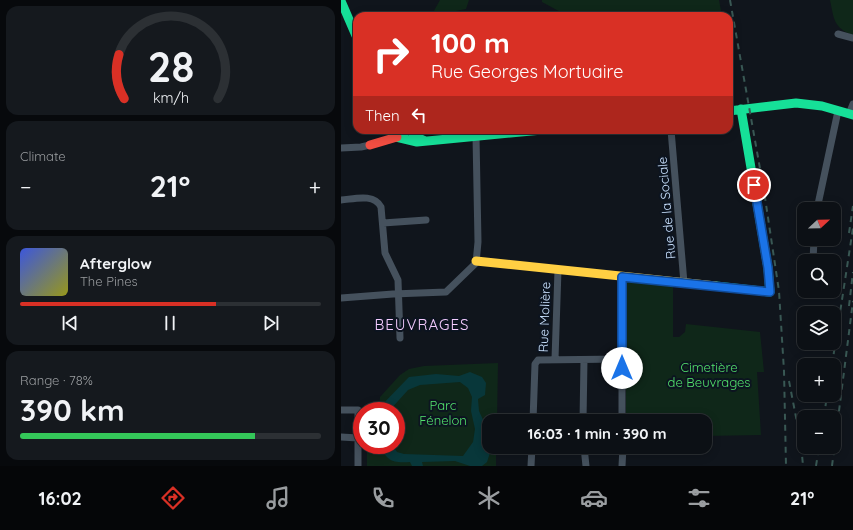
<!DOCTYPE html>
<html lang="en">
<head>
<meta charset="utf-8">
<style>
	:root { --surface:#0c1015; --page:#15191e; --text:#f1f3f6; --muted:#9a9da0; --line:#2c3034; --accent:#d93025 }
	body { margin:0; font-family:Quicksand,sans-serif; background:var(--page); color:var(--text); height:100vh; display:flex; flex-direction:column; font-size:15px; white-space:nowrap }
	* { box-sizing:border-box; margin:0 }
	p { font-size:13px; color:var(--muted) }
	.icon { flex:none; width:22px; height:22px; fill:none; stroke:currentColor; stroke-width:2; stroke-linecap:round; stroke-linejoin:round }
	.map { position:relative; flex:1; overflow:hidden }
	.sheet { display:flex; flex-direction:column; gap:6px; padding:6px; background:#07090c; width:341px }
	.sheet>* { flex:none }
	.guide { position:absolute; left:12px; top:12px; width:380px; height:122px; border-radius:12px; box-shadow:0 2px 10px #0003,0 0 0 1px var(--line); background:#d93025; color:#fff; overflow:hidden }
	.needle { width:26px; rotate:68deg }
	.buttons { position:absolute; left:456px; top:202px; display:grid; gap:8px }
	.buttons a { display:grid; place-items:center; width:44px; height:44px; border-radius:8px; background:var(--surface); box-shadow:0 2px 10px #0003,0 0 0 1px var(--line); font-size:20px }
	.speed { position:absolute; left:12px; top:402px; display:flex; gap:8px; font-size:20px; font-weight:700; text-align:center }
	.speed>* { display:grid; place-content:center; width:52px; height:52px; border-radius:50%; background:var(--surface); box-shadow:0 2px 10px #0003,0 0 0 1px var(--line); line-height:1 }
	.speed .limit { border:6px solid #d22; background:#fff; color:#111 }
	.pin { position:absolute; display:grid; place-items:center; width:34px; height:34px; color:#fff; margin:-17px; border:2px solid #fff; border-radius:50%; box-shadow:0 1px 4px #0007 }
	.me { position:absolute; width:44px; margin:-22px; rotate:0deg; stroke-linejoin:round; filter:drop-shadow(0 0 3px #0008) }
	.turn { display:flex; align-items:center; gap:14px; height:84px; padding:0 12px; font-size:18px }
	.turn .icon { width:52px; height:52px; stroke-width:2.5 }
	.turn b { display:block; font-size:28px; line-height:34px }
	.then { display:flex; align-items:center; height:38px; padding:0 12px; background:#0003; gap:8px; font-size:15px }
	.big { font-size:30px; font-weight:700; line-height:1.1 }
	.sheet .card { flex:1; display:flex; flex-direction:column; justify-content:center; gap:6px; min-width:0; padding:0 14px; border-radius:12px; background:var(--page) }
	.sheet .dial { align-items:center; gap:0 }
	.dial svg { height:104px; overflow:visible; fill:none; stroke:var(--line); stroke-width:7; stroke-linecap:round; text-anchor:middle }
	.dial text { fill:var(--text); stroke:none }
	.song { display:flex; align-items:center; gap:12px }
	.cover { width:48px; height:48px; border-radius:6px; background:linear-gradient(135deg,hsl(230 70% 55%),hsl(60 70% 35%)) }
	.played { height:4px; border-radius:2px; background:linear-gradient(90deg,var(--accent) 65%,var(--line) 65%) }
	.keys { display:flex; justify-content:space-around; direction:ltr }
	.heat { display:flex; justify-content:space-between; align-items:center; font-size:22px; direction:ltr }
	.charge { height:6px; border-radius:3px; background:linear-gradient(90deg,#34c759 78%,var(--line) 0) }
	.trip { position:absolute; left:141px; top:414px; width:230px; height:40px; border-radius:12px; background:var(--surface); box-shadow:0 2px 10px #0003,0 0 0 1px var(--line); font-weight:700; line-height:40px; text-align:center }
	.dock { display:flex; height:64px; justify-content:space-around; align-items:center; background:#050608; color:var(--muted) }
	.dock .icon { width:28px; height:28px }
	.dock .selected { color:var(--accent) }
	.dock b { font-size:18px; color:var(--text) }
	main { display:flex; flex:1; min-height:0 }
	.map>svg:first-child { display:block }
	.green { fill:#0f2719 }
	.water { fill:#08373a }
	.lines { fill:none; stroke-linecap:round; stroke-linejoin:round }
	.street { stroke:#45515d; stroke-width:7 }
	.fast { stroke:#16e098; stroke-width:9 }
	.slow { stroke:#ffcf43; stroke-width:9 }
	.jam { stroke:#f24e42; stroke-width:9 }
	.rail { stroke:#395854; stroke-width:2; stroke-dasharray:6 5; stroke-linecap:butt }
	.route-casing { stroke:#114b97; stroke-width:10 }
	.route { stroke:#1a73e8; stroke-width:7 }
	.labels { text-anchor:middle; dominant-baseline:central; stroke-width:4; stroke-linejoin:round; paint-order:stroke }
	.street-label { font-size:13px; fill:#cae2ff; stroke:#0c1420 }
	.park-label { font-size:13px; fill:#53e36c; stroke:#0c1420 }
	.quarter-label { font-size:15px; letter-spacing:1px; fill:#f5ccff; stroke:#0c1420 }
</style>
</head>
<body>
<main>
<section class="sheet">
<div class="card dial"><svg viewBox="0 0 100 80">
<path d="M14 69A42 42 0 1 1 86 69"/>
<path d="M14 69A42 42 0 0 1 10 35" stroke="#d93025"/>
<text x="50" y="56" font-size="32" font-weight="700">28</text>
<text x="50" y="72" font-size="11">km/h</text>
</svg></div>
<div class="card"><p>Climate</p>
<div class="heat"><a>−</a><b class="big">21°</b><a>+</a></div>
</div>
<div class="card">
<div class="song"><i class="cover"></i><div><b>Afterglow</b><p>The Pines</p></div></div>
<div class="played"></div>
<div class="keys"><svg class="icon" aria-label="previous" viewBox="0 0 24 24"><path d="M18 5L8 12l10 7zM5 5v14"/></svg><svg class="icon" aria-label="pause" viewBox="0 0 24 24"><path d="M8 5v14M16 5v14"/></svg><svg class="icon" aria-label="next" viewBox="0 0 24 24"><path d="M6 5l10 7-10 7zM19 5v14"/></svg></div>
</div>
<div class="card"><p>Range · 78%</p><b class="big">390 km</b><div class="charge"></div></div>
</section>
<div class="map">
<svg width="512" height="466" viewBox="0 0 512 466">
	<rect width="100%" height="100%" fill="#10151c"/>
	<!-- green -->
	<path class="green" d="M99 0H128L125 9 90 16Z
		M201 0H378L381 16H227L201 2Z
		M489 0H512V35C492 28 493 18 489 0Z
		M285 282 332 286V337H338L344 332 345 324 419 332 423 372H416L420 435 364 436V421H285Z
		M157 363 156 421H148V447H155V466H26V445H55V411H27V409H38L39 397 59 375 68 369 83 366Z"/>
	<!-- water -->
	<path class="water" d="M129 372 141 377 145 383 144 395 137 399 138 411 148 433V447H151L146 462 141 466H129L114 461 81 462 82 466H71L69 462C50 463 47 461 38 445H51L56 452 63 454 122 456 132 442 134 429 130 411 131 397 127 388 119 382 79 385 67 390 48 411H37V409L68 377 95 374 118 376Z"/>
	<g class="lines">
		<!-- street -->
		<path class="street" d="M497 34 512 38
			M508 114 512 104
			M330 130 343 283
			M0 148 20 147 29 145
			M0 200C13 199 33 193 40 207L44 253 57 280 59 338
			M476 209 497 111
			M42 223 85 220
			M472 261 473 239
			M281 277V421
			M0 298 52 294 105 292 135 263 137 242 135 136
			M214 359 217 270
			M0 410H17V466
			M192 421 194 364 197 360 281 359
			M242 421 243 360
			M0 437 17 438
			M243 447 245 466
			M190 466 191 447
			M281 466 282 447"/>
		<!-- fast -->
		<path class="fast" d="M0 1 16 38
			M388 111 455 103 481 106 512 115
			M49 130 55 137 76 142 201 130
			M69 130 76 137 84 141
			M375 286 429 292 427 268 400 109"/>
		<!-- slow -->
		<path class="slow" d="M135 261 375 286"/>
		<!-- jam -->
		<path class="jam" d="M29 145 56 137"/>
		<!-- rail -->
		<path class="rail" d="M389 0 423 191 438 291 443 371 445 466
			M508 233 512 206
			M508 306 512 272
			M491 365 512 228
			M448 381 460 443 462 466
			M483 417 486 395
			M475 466 478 447
			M491 466 512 301"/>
	</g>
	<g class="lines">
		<!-- route casing -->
		<g class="route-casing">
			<path id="route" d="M281 368V277L429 292 427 268 413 185"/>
		</g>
		<!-- route -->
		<use href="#route" class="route"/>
	</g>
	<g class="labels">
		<!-- street labels -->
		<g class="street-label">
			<text transform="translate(325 208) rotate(-95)">Rue de la Sociale</text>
			<text transform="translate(203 317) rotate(-88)">Rue Molière</text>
		</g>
		<!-- park labels -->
		<g class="park-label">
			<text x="368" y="367">Cimetière<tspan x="368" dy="15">de Beuvrages</tspan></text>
			<text x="102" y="405">Parc<tspan x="102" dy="15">Fénelon</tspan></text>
		</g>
		<!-- quarter labels -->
		<g class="quarter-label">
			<text x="81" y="324">BEUVRAGES</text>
		</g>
	</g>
</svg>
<div class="buttons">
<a><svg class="needle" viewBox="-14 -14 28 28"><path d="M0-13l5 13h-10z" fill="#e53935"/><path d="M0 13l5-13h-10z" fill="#9a9da0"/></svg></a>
<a><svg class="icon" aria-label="search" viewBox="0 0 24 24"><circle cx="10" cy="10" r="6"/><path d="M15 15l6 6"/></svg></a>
<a><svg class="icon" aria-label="layers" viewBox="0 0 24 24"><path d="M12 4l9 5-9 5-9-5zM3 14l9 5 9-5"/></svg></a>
<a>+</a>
<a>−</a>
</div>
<div class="speed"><div class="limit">30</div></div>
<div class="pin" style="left:413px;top:185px;background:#d93025"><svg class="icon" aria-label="arrive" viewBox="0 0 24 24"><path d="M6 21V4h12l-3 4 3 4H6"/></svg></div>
<svg class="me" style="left:281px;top:368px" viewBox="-20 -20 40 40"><circle r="19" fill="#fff"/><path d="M0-13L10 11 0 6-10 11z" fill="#1a73e8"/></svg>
<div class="trip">16:03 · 1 min · 390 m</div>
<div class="guide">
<div class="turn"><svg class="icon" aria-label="right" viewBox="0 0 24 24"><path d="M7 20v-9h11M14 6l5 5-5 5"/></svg><div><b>100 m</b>Rue Georges Mortuaire</div></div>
<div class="then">Then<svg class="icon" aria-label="left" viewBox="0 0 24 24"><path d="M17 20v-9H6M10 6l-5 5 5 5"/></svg></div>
</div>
</div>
</main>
<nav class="dock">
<b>16:02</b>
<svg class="icon selected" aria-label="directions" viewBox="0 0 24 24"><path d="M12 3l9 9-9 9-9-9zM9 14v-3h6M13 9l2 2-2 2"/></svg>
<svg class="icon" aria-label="music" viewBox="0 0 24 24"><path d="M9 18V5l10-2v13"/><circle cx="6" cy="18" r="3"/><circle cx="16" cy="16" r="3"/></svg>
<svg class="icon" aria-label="phone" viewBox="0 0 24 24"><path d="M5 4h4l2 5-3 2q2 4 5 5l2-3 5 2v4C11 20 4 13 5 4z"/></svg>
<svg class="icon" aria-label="climate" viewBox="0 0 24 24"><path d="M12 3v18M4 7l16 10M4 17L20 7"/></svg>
<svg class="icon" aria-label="car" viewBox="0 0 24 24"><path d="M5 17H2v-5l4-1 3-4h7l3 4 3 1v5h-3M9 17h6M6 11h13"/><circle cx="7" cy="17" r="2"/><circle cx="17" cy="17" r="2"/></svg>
<svg class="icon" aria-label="filters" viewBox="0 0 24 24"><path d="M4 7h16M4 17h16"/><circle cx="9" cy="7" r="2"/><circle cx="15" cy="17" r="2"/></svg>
<b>21°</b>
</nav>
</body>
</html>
